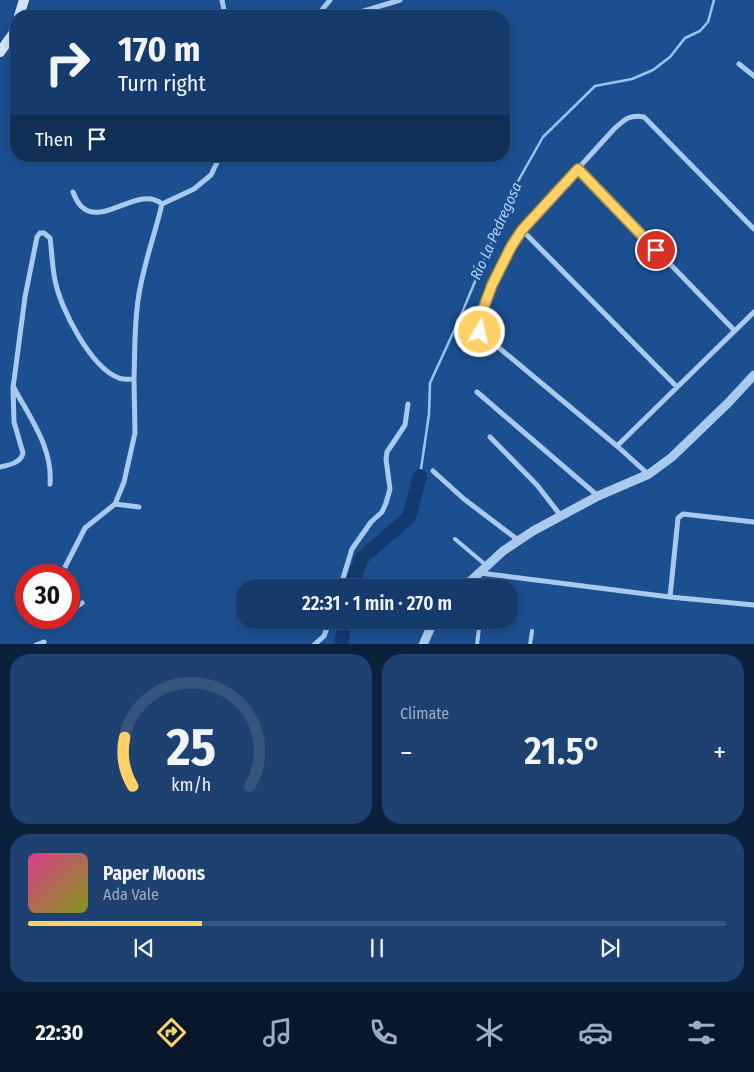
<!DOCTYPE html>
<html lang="en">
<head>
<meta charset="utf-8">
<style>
	:root { --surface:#143b6b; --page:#1d4271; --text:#f1f3f6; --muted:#9dadc1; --line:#33557e; --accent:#ffd166 }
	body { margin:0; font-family:"Fira Sans Condensed",sans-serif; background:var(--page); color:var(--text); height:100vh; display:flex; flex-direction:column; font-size:19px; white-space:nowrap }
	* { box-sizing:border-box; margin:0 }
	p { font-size:16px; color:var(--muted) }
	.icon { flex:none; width:28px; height:28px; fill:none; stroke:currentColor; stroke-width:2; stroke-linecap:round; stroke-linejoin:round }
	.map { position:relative; height:644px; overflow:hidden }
	.details { display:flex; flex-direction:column; gap:10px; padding:10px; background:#0b203b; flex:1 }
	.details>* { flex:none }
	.banner { position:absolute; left:10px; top:10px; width:500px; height:152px; border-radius:20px; box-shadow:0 2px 8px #0003,0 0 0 1px var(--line); background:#143b6b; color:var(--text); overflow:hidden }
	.speed { position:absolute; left:15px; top:564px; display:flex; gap:10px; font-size:25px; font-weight:700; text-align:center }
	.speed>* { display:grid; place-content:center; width:65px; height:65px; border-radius:50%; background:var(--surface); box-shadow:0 2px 8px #0003,0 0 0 1px var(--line); line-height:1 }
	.speed .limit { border:8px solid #d22; background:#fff; color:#111 }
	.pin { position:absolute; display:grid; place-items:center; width:42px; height:42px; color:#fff; margin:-21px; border:2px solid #fff; border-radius:50%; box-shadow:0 1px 5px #0007 }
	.me { position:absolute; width:55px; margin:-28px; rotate:9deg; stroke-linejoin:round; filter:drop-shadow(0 0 4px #0008) }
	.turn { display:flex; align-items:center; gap:18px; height:105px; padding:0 25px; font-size:22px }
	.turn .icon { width:65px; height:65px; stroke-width:2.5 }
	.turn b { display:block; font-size:35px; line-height:42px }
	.then { display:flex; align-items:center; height:48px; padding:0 25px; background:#0003; gap:10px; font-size:19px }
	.big { font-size:38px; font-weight:600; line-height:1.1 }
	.details .card { flex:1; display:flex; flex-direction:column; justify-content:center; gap:8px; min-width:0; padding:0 18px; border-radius:20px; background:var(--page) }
	.details .dial { align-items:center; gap:0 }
	.dial svg { height:130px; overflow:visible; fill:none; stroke:var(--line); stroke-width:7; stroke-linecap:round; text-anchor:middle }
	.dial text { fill:var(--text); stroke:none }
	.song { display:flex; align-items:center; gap:15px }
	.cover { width:60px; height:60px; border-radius:8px; background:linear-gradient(135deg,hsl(330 70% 55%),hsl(70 70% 35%)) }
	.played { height:5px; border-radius:2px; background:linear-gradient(90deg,var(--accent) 25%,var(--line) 25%) }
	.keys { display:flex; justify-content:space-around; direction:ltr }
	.heat { display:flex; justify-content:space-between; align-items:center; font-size:28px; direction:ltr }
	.details .tiles { flex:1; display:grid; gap:10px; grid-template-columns:1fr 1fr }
	.card:last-child { grid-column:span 2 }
	.trip { position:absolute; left:236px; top:579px; width:282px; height:50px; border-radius:20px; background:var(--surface); box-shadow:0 2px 8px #0003,0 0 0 1px var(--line); font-weight:600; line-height:50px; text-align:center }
	.dock { display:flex; height:80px; justify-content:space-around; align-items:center; background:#08182b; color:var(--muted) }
	.dock .icon { width:35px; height:35px }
	.dock .selected { color:var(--accent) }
	.dock b { font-size:22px; color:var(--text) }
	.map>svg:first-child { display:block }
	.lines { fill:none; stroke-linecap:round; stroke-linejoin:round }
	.stream { stroke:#9cc4f0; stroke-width:2.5 }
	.river { stroke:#123a6d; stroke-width:14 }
	.service { stroke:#a9c9ee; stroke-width:4 }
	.minor { stroke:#a9c9ee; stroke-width:5 }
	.tertiary { stroke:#a9c9ee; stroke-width:9 }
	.secondary { stroke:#d6e6fa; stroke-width:10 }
	.route-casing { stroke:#a68842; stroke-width:12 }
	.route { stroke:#ffd166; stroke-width:9 }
	.labels { text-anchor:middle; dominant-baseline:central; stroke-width:5; stroke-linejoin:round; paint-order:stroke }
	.water-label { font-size:15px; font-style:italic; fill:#b5d3f5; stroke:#1b4f8f }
</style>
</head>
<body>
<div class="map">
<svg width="754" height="645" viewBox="0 0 754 645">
	<rect width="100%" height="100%" fill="#1b4f8f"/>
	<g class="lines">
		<!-- stream -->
		<path class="stream" d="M420 476 429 414 430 383 459 320 513 190 543 137 595 86 632 79 653 70 670 57 685 38 700 31 708 22 714 0"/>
		<!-- river -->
		<path class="river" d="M350 588 362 558 409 517 420 476
			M341 645 345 620"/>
		<!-- service -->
		<path class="service" d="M455 539 487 566
			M463 620 476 623 479 628 477 645
			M530 645 532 631"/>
		<!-- minor -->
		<path class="minor" d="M222 0 225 16
			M317 16 330 0
			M325 16 338 14 357 13 400 0
			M739 64 754 76
			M578 169 734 330
			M73 192C75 197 77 202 81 206 102 228 139 184 162 204
			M522 230 677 387
			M14 388C30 418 53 448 50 484
			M477 392 598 496
			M490 437 537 485 561 516
			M617 446 754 312
			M0 467C9 465 21 463 23 453L14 422 13 388 25 297 37 237 40 233H44L50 238C52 252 52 266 55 280 60 308 91 368 119 378 123 380 129 379 134 379 135 351 134 322 139 294 144 263 155 234 162 204L194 189 211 175 220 156
			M433 471 464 499 518 540
			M648 474 617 446 480 332 478 323 492 285 511 247 522 230 615 128C625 119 631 114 644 117L754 229
			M115 504 139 507
			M480 573 670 597 754 605
			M61 575 85 528 115 504 124 482 135 433 134 379
			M340 588 352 549 371 522 382 512 386 503 390 489 386 459 387 452 405 425 408 404
			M670 597 678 518 683 514 754 522
			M69 609 75 608 82 603
			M36 645 44 642
			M314 645 324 636 330 620"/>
		<!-- tertiary -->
		<path class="tertiary" d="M463 588 503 551 533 531 598 496 649 474 672 457 728 403 754 375
			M423 645 434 620"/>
		<!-- secondary -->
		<path class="secondary" d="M19 16 24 0
			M0 52 13 34 16 24"/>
	</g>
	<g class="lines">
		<!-- route casing -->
		<g class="route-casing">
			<path id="route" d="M480 332 478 323 492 285 511 247 522 230 578 169 656 250"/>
		</g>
		<!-- route -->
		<use href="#route" class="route"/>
	</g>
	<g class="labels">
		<!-- water labels -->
		<g class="water-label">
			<text transform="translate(496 231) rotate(-66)">Río La Pedregosa</text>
		</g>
	</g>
</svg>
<div class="speed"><div class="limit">30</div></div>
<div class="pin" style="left:656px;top:250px;background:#d93025"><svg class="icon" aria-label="arrive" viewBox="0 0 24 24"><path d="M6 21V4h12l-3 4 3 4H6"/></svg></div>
<svg class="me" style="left:480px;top:332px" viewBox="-20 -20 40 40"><circle r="17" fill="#ffd166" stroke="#fff" stroke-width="3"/><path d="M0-11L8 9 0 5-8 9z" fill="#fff"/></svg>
<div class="trip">22:31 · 1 min · 270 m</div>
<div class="banner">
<div class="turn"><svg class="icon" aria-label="right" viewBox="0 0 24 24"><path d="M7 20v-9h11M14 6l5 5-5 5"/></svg><div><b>170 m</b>Turn right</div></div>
<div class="then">Then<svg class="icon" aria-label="arrive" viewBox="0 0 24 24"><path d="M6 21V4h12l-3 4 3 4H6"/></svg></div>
</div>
</div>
<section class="details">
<div class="tiles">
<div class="card dial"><svg viewBox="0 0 100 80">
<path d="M14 69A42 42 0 1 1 86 69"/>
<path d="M14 69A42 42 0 0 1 9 39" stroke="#ffd166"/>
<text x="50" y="56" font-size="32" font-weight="700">25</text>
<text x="50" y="72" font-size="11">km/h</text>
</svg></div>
<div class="card"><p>Climate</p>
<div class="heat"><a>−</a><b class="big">21.5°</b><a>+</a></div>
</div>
<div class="card">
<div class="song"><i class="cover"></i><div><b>Paper Moons</b><p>Ada Vale</p></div></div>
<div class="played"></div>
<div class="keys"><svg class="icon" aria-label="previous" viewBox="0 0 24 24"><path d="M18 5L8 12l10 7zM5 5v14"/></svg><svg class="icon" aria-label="pause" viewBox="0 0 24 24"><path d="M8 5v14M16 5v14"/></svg><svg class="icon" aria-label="next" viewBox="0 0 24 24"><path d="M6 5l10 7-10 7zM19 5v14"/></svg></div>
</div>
</div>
</section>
<nav class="dock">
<b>22:30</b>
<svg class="icon selected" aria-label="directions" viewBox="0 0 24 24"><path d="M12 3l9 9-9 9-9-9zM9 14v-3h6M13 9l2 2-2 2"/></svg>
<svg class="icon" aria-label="music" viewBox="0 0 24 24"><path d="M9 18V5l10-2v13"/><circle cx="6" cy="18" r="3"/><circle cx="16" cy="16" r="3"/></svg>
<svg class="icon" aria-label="phone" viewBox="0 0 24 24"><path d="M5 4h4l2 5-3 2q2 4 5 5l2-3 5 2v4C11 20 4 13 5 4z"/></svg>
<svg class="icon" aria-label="climate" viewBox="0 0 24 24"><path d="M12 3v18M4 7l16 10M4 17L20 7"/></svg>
<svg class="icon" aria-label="car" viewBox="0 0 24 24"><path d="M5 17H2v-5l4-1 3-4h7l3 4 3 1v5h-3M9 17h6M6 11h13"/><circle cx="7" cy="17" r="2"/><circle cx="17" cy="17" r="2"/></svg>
<svg class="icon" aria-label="filters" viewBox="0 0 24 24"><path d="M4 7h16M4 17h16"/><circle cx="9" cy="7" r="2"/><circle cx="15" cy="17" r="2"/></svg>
</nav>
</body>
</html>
